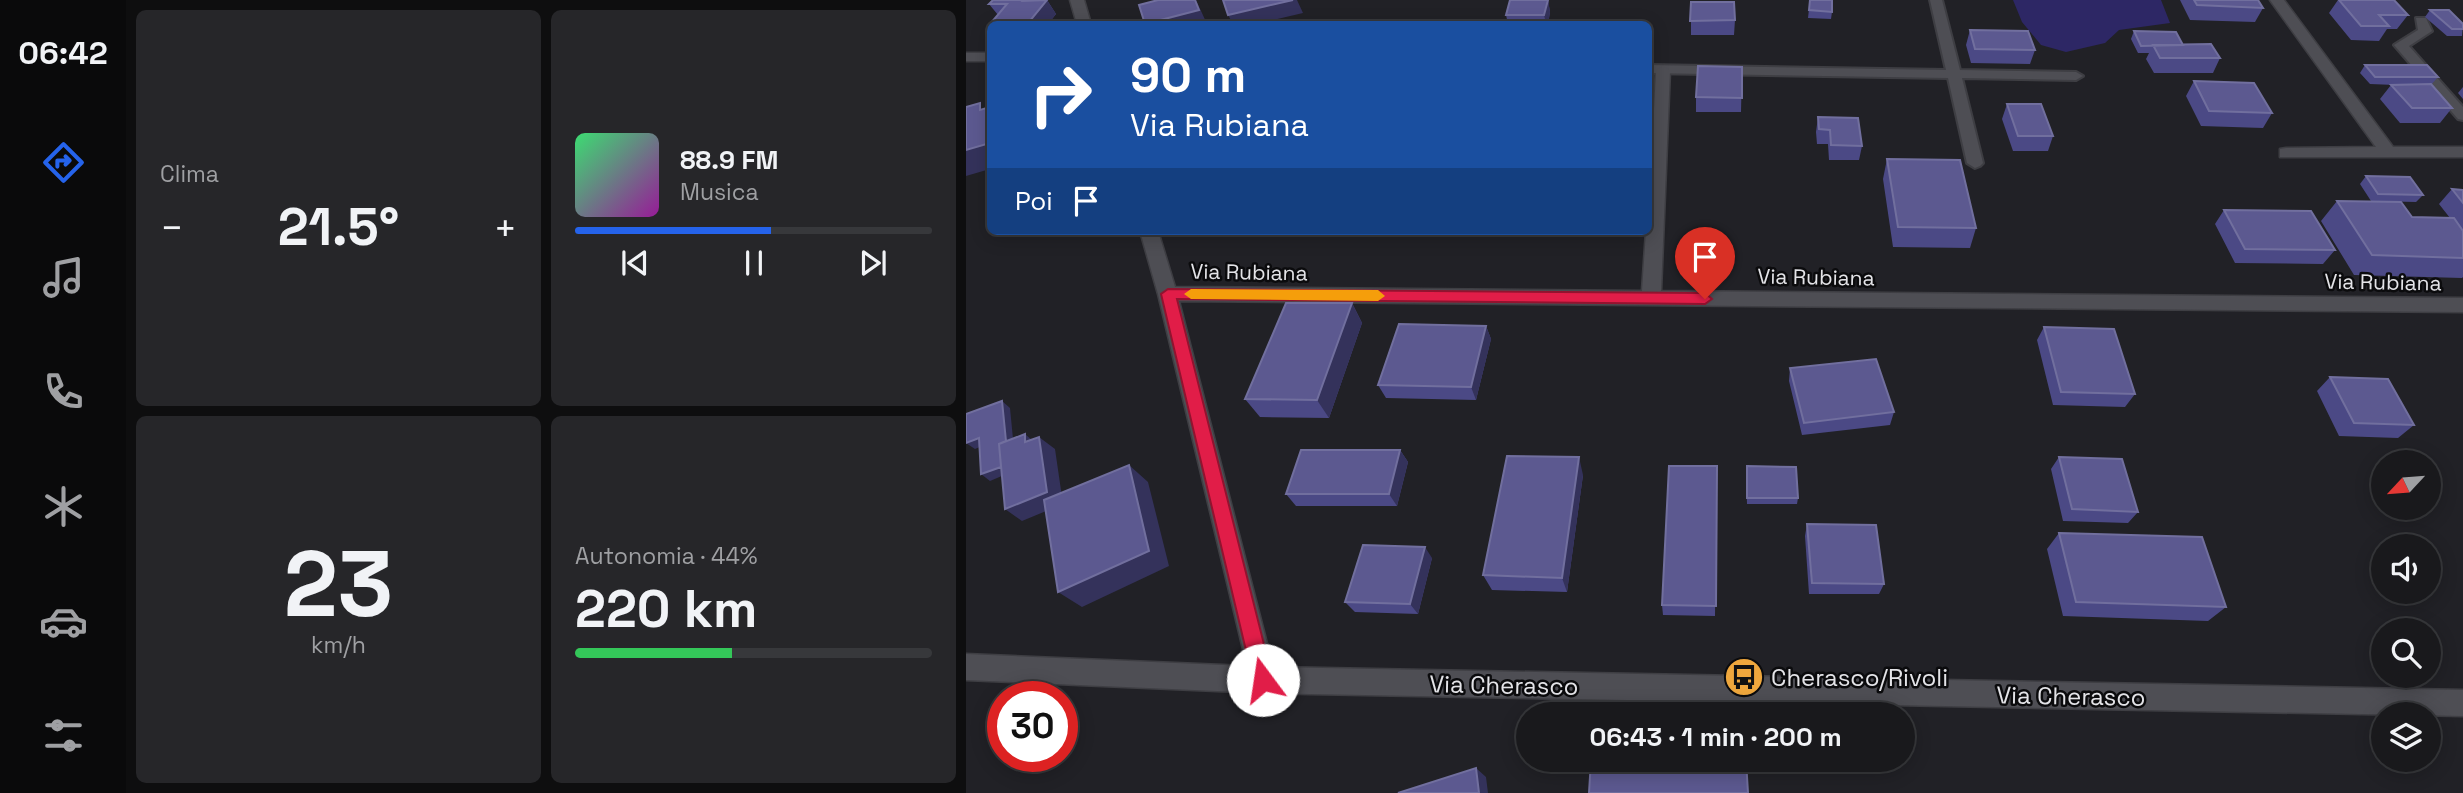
<!DOCTYPE html>
<html lang="it">
<head>
<meta charset="utf-8">
<style>
	:root { --surface:#19191c; --page:#262629; --text:#f1f3f6; --muted:#9fa0a3; --line:#37383b; --accent:#2563eb }
	body { margin:0; font-family:"Space Grotesk",sans-serif; background:var(--page); color:var(--text); height:100vh; display:flex; flex-direction:column; font-size:26px; white-space:nowrap }
	* { box-sizing:border-box; margin:0 }
	p { font-size:23px; color:var(--muted) }
	.icon { flex:none; width:38px; height:38px; fill:none; stroke:currentColor; stroke-width:2; stroke-linecap:round; stroke-linejoin:round }
	.map { position:relative; flex:1; overflow:hidden }
	.panel { display:flex; flex-direction:column; gap:10px; padding:10px; background:#0e0e0f; width:840px }
	.panel>* { flex:none }
	.hud { position:absolute; left:21px; top:21px; width:665px; height:214px; border-radius:10px; box-shadow:0 4px 18px #0003,0 0 0 2px var(--line); background:#1a4fa0; color:#fff; overflow:hidden }
	.needle { width:46px; rotate:244deg }
	.buttons { position:absolute; left:1405px; top:450px; display:grid; gap:14px }
	.buttons a { display:grid; place-items:center; width:70px; height:70px; border-radius:50%; background:var(--surface); box-shadow:0 4px 18px #0003,0 0 0 2px var(--line); font-size:35px }
	.speed { position:absolute; left:21px; top:681px; display:flex; gap:14px; font-size:35px; font-weight:700; text-align:center }
	.speed>* { display:grid; place-content:center; width:91px; height:91px; border-radius:50%; background:var(--surface); box-shadow:0 4px 18px #0003,0 0 0 2px var(--line); line-height:1 }
	.speed .limit { border:10px solid #d22; background:#fff; color:#111 }
	.pin { position:absolute; display:grid; place-items:center; width:60px; height:60px; color:#fff; margin:-72px -30px; border-radius:50% 50% 50% 0; rotate:-45deg; box-shadow:0 0 7px #0007 }
	.pin .icon { rotate:45deg }
	.me { position:absolute; width:77px; margin:-38px; rotate:346deg; stroke-linejoin:round; filter:drop-shadow(0 0 5px #0008) }
	.turn { display:flex; align-items:center; gap:24px; height:147px; padding:0 28px; font-size:32px }
	.turn .icon { width:91px; height:91px; stroke-width:2.5 }
	.turn b { display:block; font-size:49px; line-height:60px }
	.then { display:flex; align-items:center; height:66px; padding:0 28px; background:#0003; gap:14px; font-size:26px }
	.big { font-size:52px; font-weight:700; line-height:1.1 }
	.panel .widget { flex:1; display:flex; flex-direction:column; justify-content:center; gap:10px; min-width:0; padding:0 24px; border-radius:10px; background:var(--page) }
	.panel .dial { align-items:center; gap:0 }
	.dial b { font-size:91px; line-height:1 }
	.song { display:flex; align-items:center; gap:21px }
	.cover { width:84px; height:84px; border-radius:10px; background:linear-gradient(135deg,hsl(140 70% 55%),hsl(300 70% 35%)) }
	.played { height:7px; border-radius:4px; background:linear-gradient(90deg,var(--accent) 55%,var(--line) 55%) }
	.keys { display:flex; justify-content:space-around; direction:ltr }
	.heat { display:flex; justify-content:space-between; align-items:center; font-size:38px; direction:ltr }
	.charge { height:10px; border-radius:5px; background:linear-gradient(90deg,#34c759 44%,var(--line) 0) }
	.panel .tiles { flex:1; display:grid; gap:10px; grid-template-columns:repeat(2,1fr) }
	.trip { position:absolute; left:550px; top:702px; width:399px; height:70px; border-radius:35px; background:var(--surface); box-shadow:0 4px 18px #0003,0 0 0 2px var(--line); font-weight:700; line-height:70px; text-align:center }
	main { display:flex; flex:1; min-height:0 }
	.dock { display:flex; flex-direction:column; width:126px; justify-content:space-around; align-items:center; background:#0a0a0b; color:var(--muted) }
	.dock .icon { width:49px; height:49px }
	.dock .selected { color:var(--accent) }
	.dock b { font-size:32px; color:var(--text) }
	.map>svg:first-child { display:block }
	.green { fill:#2d2765 }
	.lines { fill:none; stroke-linecap:round; stroke-linejoin:round }
	.service-casing { stroke:#3e3e43; stroke-width:4 }
	.minor-casing { stroke:#3e3e43; stroke-width:3 }
	.service { fill:#4e4e54; fill-rule:evenodd }
	.minor { fill:#4e4e54; fill-rule:evenodd }
	.wall { fill:#4b4985 }
	.shaded-wall { fill:#34325b }
	.building { fill:#5c5990; stroke:#716f9e; stroke-width:2 }
	.route { fill:#e11d48; stroke:#92132f; stroke-width:2 }
	.slow { fill:#f59e0b }
	.labels { text-anchor:middle; dominant-baseline:central; stroke-width:5; stroke-linejoin:round; paint-order:stroke }
	.street-label { font-size:21px; fill:#e4e4e8; stroke:#0b0b0d }
	.near-poi-label { font-size:24px; fill:#e4e4e8; stroke:#0b0b0d; text-anchor:start }
	.near-street-label { font-size:24px; fill:#e4e4e8; stroke:#0b0b0d }
</style>
</head>
<body>
<main>
<nav class="dock">
<b>06:42</b>
<svg class="icon selected" aria-label="directions" viewBox="0 0 24 24"><path d="M12 3l9 9-9 9-9-9zM9 14v-3h6M13 9l2 2-2 2"/></svg>
<svg class="icon" aria-label="music" viewBox="0 0 24 24"><path d="M9 18V5l10-2v13"/><circle cx="6" cy="18" r="3"/><circle cx="16" cy="16" r="3"/></svg>
<svg class="icon" aria-label="phone" viewBox="0 0 24 24"><path d="M5 4h4l2 5-3 2q2 4 5 5l2-3 5 2v4C11 20 4 13 5 4z"/></svg>
<svg class="icon" aria-label="climate" viewBox="0 0 24 24"><path d="M12 3v18M4 7l16 10M4 17L20 7"/></svg>
<svg class="icon" aria-label="car" viewBox="0 0 24 24"><path d="M5 17H2v-5l4-1 3-4h7l3 4 3 1v5h-3M9 17h6M6 11h13"/><circle cx="7" cy="17" r="2"/><circle cx="17" cy="17" r="2"/></svg>
<svg class="icon" aria-label="filters" viewBox="0 0 24 24"><path d="M4 7h16M4 17h16"/><circle cx="9" cy="7" r="2"/><circle cx="15" cy="17" r="2"/></svg>
</nav>
<section class="panel">
<div class="tiles">
<div class="widget"><p>Clima</p>
<div class="heat"><a>−</a><b class="big">21.5°</b><a>+</a></div>
</div>
<div class="widget">
<div class="song"><i class="cover"></i><div><b>88.9 FM</b><p>Musica</p></div></div>
<div class="played"></div>
<div class="keys"><svg class="icon" aria-label="previous" viewBox="0 0 24 24"><path d="M18 5L8 12l10 7zM5 5v14"/></svg><svg class="icon" aria-label="pause" viewBox="0 0 24 24"><path d="M8 5v14M16 5v14"/></svg><svg class="icon" aria-label="next" viewBox="0 0 24 24"><path d="M6 5l10 7-10 7zM19 5v14"/></svg></div>
</div>
<div class="widget dial"><b>23</b><p>km/h</p></div>
<div class="widget"><p>Autonomia · 44%</p><b class="big">220 km</b><div class="charge"></div></div>
</div>
</section>
<div class="map">
<svg width="1497" height="793" viewBox="0 0 1497 793">
	<rect width="100%" height="100%" fill="#212126"/>
	<!-- green -->
	<path class="green" d="M1047 0H1195L1204 23 1153 30 1139 43 1100 52 1075 45 1056 22Z"/>
	<g class="lines">
		<!-- service casing -->
		<g class="service-casing">
			<path id="service" d="M964 0H976L994 70 1110 72 1117 76 1110 80 996 78 1017 163 1014 166 1009 168 1001 163 982 78 682 73V65L980 70Z
				M1450 18H1460L1466 31 1443 46 1497 107V120L1492 119 1428 45 1452 30Z"/>
		</g>
		<!-- minor casing -->
		<g class="minor-casing">
			<path id="minor" d="M104 0H118L125 24H111Z
				M1304 0H1318L1427 147H1497V157H1314V149L1320 148 1410 147Z
				M0 53H24V61H0Z
				M697 66 704 70 695 291 1497 298V312L213 301 307 667 1497 690V716L297 693 0 680V654L281 666 192 294 174 231H192L209 287 676 291 680 231H682L690 70Z"/>
		</g>
		<!-- service -->
		<use href="#service" class="service"/>
		<!-- minor -->
		<use href="#minor" class="minor"/>
	</g>
	<!-- wall -->
	<path class="wall" d="M81 0 90 14 82 24H26L25 23 32 15 23 4Z
		M544 0H582L584 12 582 24H542L540 15Z
		M844 0 866 12 865 19 842 18Z
		M1214 0H1292L1297 8 1289 22 1224 20Z
		M1372 0H1428L1442 15 1431 29H1421L1413 41 1385 40 1363 13Z
		M725 2 769 20 768 35H725Z
		M1464 10 1497 24 1496 36H1481L1459 17Z
		M1004 30 1069 50 1064 64 1005 63 1000 45Z
		M1168 31 1217 45 1254 58 1247 73H1188L1180 59 1183 53H1172L1165 39Z
		M1399 65 1472 77 1465 85 1486 108 1474 123H1434L1414 99 1425 85H1429L1404 84 1394 73Z
		M776 67 775 112H730V97Z
		M1228 81 1306 113 1297 128 1235 126 1220 96Z
		M1497 87V99L1492 93Z
		M1041 104 1087 136 1082 151H1047L1036 119Z
		M852 117 896 146 893 160H863L862 144H851L850 132Z
		M921 159 1010 228 1004 248 927 247 917 179Z
		M1400 176 1457 195 1450 202 1405 201 1394 184Z
		M1486 189 1497 190V277L1496 278 1388 275 1355 221 1371 201 1446 217 1484 218 1473 204Z
		M1258 210 1369 250 1357 264 1269 263 1249 224Z
		M386 303 396 323 363 418 294 417 279 399Z
		M520 326 525 339 510 400 420 398 412 385Z
		M1078 327 1169 394 1159 407 1087 405 1071 340Z
		M824 368 928 412 924 425 836 435 823 381Z
		M1364 377 1448 425 1432 438 1373 436 1351 391Z
		M434 450 442 462 431 506H330L320 494Z
		M1093 457 1172 512 1162 523 1097 521 1085 469Z
		M751 466 749 616 697 615 696 605Z
		M780 473 832 498 831 504H781Z
		M617 475 601 592 526 590 517 575Z
		M841 524 918 584 913 594H843L839 536Z
		M1093 533 1260 607 1242 621 1097 616 1081 549Z
		M466 558 452 614 389 612 379 602Z"/>
	<!-- shaded-wall -->
	<path class="shaded-wall" d="M81 0 90 14 82 24H65L63 22Z
		M230 0 241 24H180L229 0Z
		M327 0H331L337 13 290 24H267L262 15Z
		M582 0 584 12 582 24H580L578 15Z
		M24 143V169L0 176V150Z
		M386 303 396 323 363 418 351 400Z
		M520 326 525 339 510 400 505 387Z
		M36 401 44 408 50 470 24 481 15 474Z
		M59 434 74 447 59 442Z
		M73 437 89 449 97 504 56 521 39 509Z
		M13 438 21 444 9 449 0 443Z
		M434 450 442 462 431 506 423 494Z
		M613 457 617 475 601 592 596 578Z
		M163 465 182 482 203 566 116 607 92 592Z
		M459 547 466 558 452 614 444 604Z
		M510 768 520 777 522 793H513Z"/>
	<!-- building -->
	<path class="building" d="M27 0H58L57 1 81 0 63 22 25 23 41 4H23Z
		M192 0H229L233 10 179 24 173 5Z
		M257 0H327L262 15Z
		M544 0H582L578 15H540Z
		M844 0H866V12L843 10Z
		M1228 0H1292L1297 8 1231 5Z
		M1373 0H1428L1442 15H1413L1423 26H1395Z
		M725 2H768L769 20 724 21Z
		M1464 10H1483L1497 24V29H1486Z
		M1004 30 1062 31 1069 50 1009 49Z
		M1168 31 1210 32 1217 45 1175 46Z
		M1245 44 1254 58H1194L1187 45Z
		M1399 65H1461L1472 77H1409Z
		M732 66 776 67V98L730 97Z
		M1228 81 1288 83 1306 113 1243 111Z
		M1465 84 1486 108H1446L1425 85Z
		M14 103V110L24 107V143L0 150V107Z
		M1041 104H1075L1087 136H1052Z
		M852 117 892 118 896 146 865 145 864 130 853 129Z
		M921 159 994 160 1010 228 932 227Z
		M1400 176 1444 177 1457 195 1412 194Z
		M1486 189 1497 190V203Z
		M1371 201 1435 202 1446 217 1488 218 1497 231V258L1406 255Z
		M1258 210 1345 211 1369 250 1279 249Z
		M320 303H386L351 400 279 399Z
		M433 324 520 326 505 387 412 385Z
		M1078 327 1148 329 1169 394 1095 392Z
		M910 359 928 412 838 423 824 368Z
		M1364 377 1422 379 1448 425 1388 423Z
		M36 401 40 441 33 444 35 467 15 474 13 438 0 443V414Z
		M59 434V442L73 437 81 492 39 509 33 444Z
		M335 450H434L423 494H320Z
		M541 456 613 457 596 578 517 575Z
		M1093 457 1156 459 1172 512 1106 509Z
		M163 465 183 551 92 592 78 500Z
		M703 466H751L750 606 696 605Z
		M781 466 830 467 832 498H781Z
		M841 524 910 525 918 584 846 583Z
		M1093 533 1236 537 1260 607 1110 602Z
		M397 545 459 547 444 604 379 602Z
		M625 760H780L782 793H623Z
		M510 768 513 793H432Z"/>
	<!-- route -->
	<path class="route" d="M202 289 739 293 746 299 739 304 211 299 307 680 304 687 297 690 290 687 287 680 195 294Z"/>
	<!-- slow -->
	<path class="slow" d="M225 289 412 290 419 296 412 301 225 299 218 294Z"/>
	<!-- icons -->
	<defs>
		<g id="bus-disc" transform="scale(2.0125)"><circle r="9.5" fill="#efa73d" stroke="#0b0b0d"/><path d="M-5-6H5V4H4V6H2V4H-2V6H-4V4H-5ZM-3.5-4V0h7V-4ZM-3.5 1.2v1.5H-2V1.2ZM2 1.2v1.5H3.5V1.2Z" fill="#111"/></g>
	</defs>
	<g fill-rule="evenodd">
		<use href="#bus-disc" x="778" y="677"/>
	</g>
	<g class="labels">
		<!-- street labels -->
		<g class="street-label">
			<text transform="translate(283 272) rotate(1)">Via Rubiana</text>
			<text transform="translate(850 277) rotate(1)">Via Rubiana</text>
			<text transform="translate(1417 282) rotate(1)">Via Rubiana</text>
		</g>
		<!-- near-poi labels -->
		<g class="near-poi-label">
			<text x="805" y="677">Cherasco/Rivoli</text>
		</g>
		<!-- near-street labels -->
		<g class="near-street-label">
			<text transform="translate(538 685) rotate(1)">Via Cherasco</text>
			<text transform="translate(1105 696) rotate(1)">Via Cherasco</text>
		</g>
	</g>
</svg>
<div class="buttons">
<a><svg class="needle" viewBox="-14 -14 28 28"><path d="M0-13l5 13h-10z" fill="#e53935"/><path d="M0 13l5-13h-10z" fill="#9fa0a3"/></svg></a>
<a><svg class="icon" aria-label="sound" viewBox="0 0 24 24"><path d="M4 9h4l5-4v14l-5-4H4zM17 9q2 3 0 6"/></svg></a>
<a><svg class="icon" aria-label="search" viewBox="0 0 24 24"><circle cx="10" cy="10" r="6"/><path d="M15 15l6 6"/></svg></a>
<a><svg class="icon" aria-label="layers" viewBox="0 0 24 24"><path d="M12 4l9 5-9 5-9-5zM3 14l9 5 9-5"/></svg></a>
</div>
<div class="speed"><div class="limit">30</div></div>
<div class="pin" style="left:739px;top:299px;background:#d93025"><svg class="icon" aria-label="arrive" viewBox="0 0 24 24"><path d="M6 21V4h12l-3 4 3 4H6"/></svg></div>
<svg class="me" style="left:297px;top:680px" viewBox="-20 -20 40 40"><circle r="19" fill="#fff"/><path d="M0-13L10 11 0 6-10 11z" fill="#e11d48"/></svg>
<div class="trip">06:43 · 1 min · 200 m</div>
<div class="hud">
<div class="turn"><svg class="icon" aria-label="right" viewBox="0 0 24 24"><path d="M7 20v-9h11M14 6l5 5-5 5"/></svg><div><b>90 m</b>Via Rubiana</div></div>
<div class="then">Poi<svg class="icon" aria-label="arrive" viewBox="0 0 24 24"><path d="M6 21V4h12l-3 4 3 4H6"/></svg></div>
</div>
</div>
</main>
</body>
</html>
